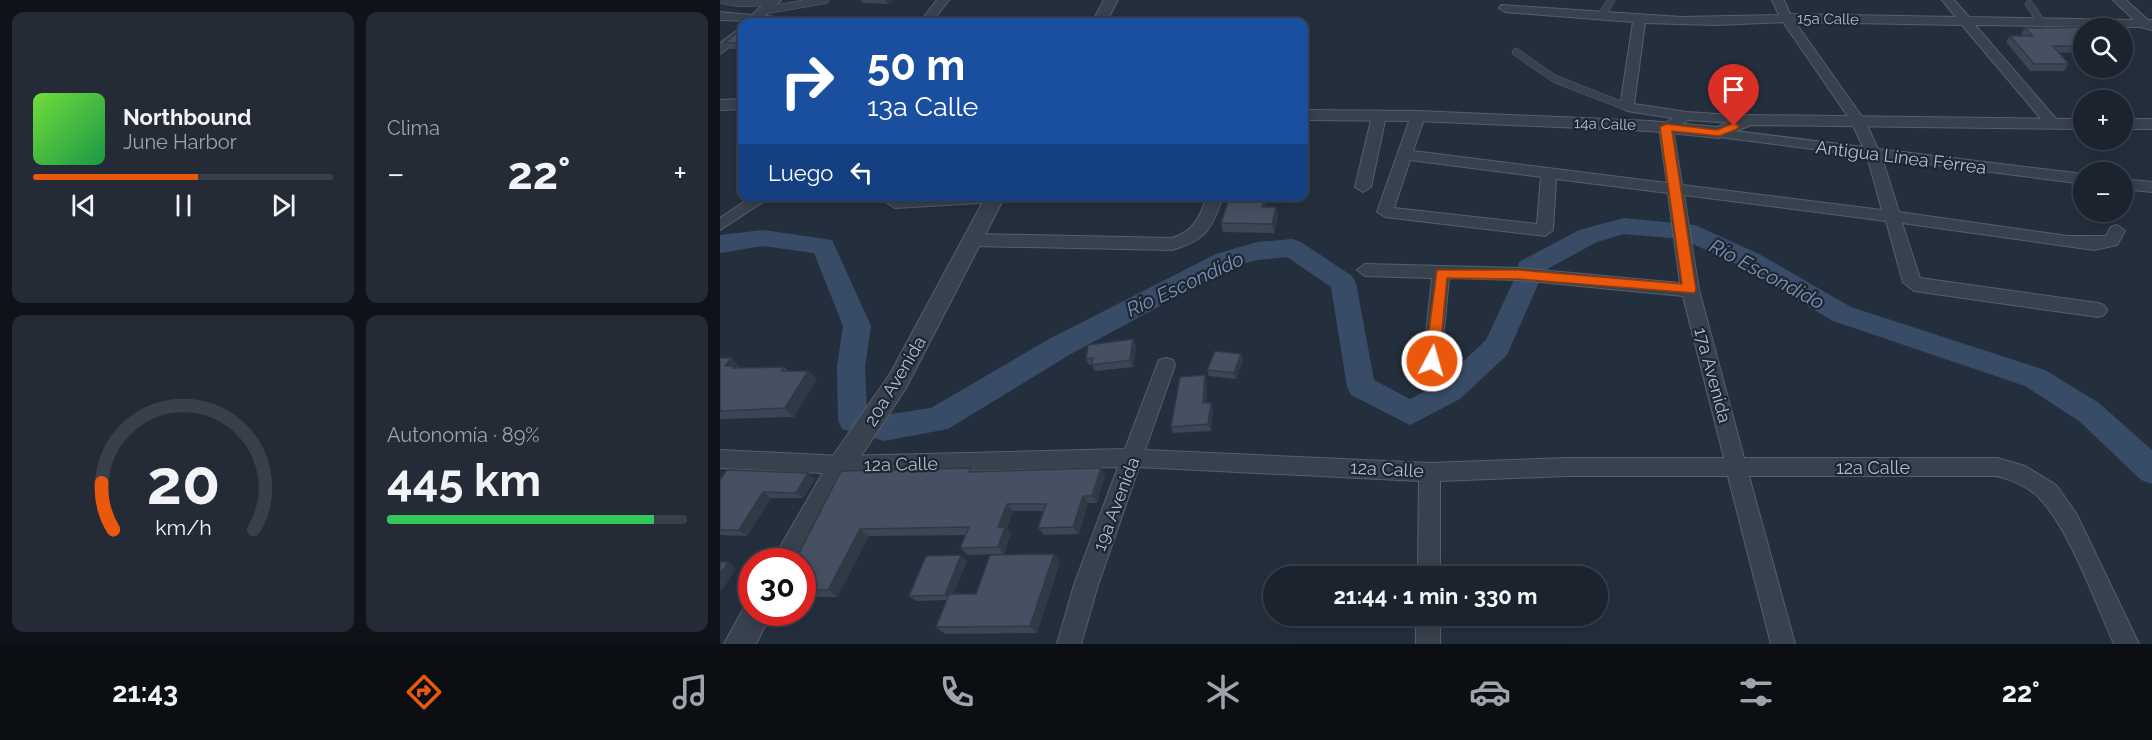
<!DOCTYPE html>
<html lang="es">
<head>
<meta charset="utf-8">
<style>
	:root { --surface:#1b232e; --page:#242b36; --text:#f1f3f6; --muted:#a0a4aa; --line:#39404a; --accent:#ea580c }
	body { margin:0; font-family:Raleway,sans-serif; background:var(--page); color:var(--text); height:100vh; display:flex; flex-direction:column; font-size:22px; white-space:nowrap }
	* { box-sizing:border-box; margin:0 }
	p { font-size:20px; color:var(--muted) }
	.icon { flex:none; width:33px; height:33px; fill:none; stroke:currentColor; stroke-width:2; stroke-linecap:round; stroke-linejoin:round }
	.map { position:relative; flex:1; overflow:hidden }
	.sheet { display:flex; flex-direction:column; gap:12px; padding:12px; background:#0f1319; width:720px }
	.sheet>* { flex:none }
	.banner { position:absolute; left:18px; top:18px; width:570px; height:183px; border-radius:12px; box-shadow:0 3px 15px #0003,0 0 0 2px var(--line); background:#1a4fa0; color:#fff; overflow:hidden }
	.controls { position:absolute; left:1353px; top:18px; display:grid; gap:12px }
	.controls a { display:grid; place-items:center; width:60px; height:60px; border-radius:50%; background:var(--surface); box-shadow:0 3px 15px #0003,0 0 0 2px var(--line); font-size:30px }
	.speed { position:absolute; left:18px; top:548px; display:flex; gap:12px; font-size:30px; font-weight:700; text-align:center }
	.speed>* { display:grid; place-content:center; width:78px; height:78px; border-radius:50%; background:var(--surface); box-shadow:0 3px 15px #0003,0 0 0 2px var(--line); line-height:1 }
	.speed .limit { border:9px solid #d22; background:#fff; color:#111 }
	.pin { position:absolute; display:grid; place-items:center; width:51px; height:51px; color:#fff; margin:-62px -26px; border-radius:50% 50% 50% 0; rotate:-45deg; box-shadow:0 0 6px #0007 }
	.pin .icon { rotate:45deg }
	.me { position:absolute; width:66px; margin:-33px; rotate:6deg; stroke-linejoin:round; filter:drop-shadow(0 0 4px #0008) }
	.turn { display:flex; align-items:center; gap:21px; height:126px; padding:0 30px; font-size:27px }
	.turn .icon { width:78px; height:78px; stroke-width:2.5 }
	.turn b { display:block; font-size:42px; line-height:51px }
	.then { display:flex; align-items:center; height:57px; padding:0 30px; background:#0003; gap:12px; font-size:22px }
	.big { font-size:45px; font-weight:700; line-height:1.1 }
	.sheet .card { flex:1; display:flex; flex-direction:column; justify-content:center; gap:9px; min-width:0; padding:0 21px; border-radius:12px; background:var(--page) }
	.sheet .dial { align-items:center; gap:0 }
	.dial svg { height:156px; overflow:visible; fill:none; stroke:var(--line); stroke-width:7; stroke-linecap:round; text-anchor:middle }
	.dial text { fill:var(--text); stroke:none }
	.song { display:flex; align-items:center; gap:18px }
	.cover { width:72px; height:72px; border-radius:9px; background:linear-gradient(135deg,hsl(100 70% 55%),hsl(140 70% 35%)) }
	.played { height:6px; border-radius:3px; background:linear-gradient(90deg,var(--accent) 55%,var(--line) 55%) }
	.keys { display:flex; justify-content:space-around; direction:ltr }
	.heat { display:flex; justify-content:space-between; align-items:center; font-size:33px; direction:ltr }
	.charge { height:9px; border-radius:4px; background:linear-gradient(90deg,#34c759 89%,var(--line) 0) }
	.sheet .tiles { flex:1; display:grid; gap:12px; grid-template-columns:repeat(2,1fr) }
	.trip { position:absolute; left:543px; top:566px; width:345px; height:60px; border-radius:30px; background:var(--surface); box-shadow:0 3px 15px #0003,0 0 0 2px var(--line); font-weight:700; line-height:60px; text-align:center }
	.tabs { display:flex; height:96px; justify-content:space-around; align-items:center; background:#0b0e12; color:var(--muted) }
	.tabs .icon { width:42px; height:42px }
	.tabs .selected { color:var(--accent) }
	.tabs b { font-size:27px; color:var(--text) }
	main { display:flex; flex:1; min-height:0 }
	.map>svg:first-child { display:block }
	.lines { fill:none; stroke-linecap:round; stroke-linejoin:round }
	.river { fill:#394c67; fill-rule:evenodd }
	.service-casing { stroke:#565f6c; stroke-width:8 }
	.minor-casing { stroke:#565f6c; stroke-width:2 }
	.tertiary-casing { stroke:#565f6c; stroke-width:2 }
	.service { stroke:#38414e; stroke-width:7 }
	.minor { fill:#38414e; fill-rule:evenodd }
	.tertiary { fill:#38414e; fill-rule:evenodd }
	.wall { fill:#3b4654 }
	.shaded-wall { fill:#303945 }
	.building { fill:#455162; stroke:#303945; stroke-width:1.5 }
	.route { fill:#ea580c; stroke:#983908; stroke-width:1.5 }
	.labels { text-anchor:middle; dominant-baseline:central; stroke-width:4.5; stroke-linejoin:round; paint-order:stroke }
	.far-street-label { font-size:15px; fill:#b4bcc9; stroke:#1d2633 }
	.street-label { font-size:18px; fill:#b4bcc9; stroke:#1d2633 }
	.water-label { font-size:20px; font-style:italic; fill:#7c92b1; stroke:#1d2633 }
</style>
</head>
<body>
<main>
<section class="sheet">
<div class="tiles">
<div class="card">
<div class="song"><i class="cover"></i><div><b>Northbound</b><p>June Harbor</p></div></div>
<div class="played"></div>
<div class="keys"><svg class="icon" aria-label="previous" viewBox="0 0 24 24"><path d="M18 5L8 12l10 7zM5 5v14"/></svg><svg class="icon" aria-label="pause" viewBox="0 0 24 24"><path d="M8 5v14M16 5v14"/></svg><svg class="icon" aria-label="next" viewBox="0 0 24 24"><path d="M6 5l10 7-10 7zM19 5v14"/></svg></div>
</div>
<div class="card"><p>Clima</p>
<div class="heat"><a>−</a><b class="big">22°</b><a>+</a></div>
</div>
<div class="card dial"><svg viewBox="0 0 100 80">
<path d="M14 69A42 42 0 1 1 86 69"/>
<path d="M14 69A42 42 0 0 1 8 45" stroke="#ea580c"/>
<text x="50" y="56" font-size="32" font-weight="700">20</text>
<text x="50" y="72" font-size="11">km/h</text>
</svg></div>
<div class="card"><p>Autonomía · 89%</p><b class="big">445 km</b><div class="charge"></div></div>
</div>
</section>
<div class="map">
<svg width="1432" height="644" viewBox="0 0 1432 644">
	<rect width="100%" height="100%" fill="#242f3e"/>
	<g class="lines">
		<!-- river -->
		<path class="river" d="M904 218 975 225 1039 254 1131 307 1325 370 1379 403 1432 450V484L1421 480 1359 421 1305 386 1113 321 1021 266 962 239 904 234 877 242 820 273 819 282 787 355 740 399 690 425 631 395 627 387 611 287 567 257 537 260 514 266 349 355 228 429 164 441 122 429 118 420 117 367 123 326 94 253 43 246 0 253V235L43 230 112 240 151 326 145 367 147 411 164 415 211 408 329 339 496 254 537 242 572 239 581 242 632 276 636 283 654 380 690 399 720 383 766 340 793 282 799 262 859 230Z"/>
		<!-- service casing -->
		<g class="service-casing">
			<path id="service" d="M0 0 20 3 52 2
				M1309 4 1322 23
				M47 10 105 0
				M882 15 891 0
				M796 52 835 79 907 107"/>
		</g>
		<!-- minor casing -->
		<g class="minor-casing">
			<path id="minor" d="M48 0H61L45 16 69 18 75 22 0 20V12L32 15Z
				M217 0H229L212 22H200Z
				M1052 0H1064L1070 14 1236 17 1222 0H1234L1249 17 1414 20 1393 0H1406L1428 20H1432V30L1421 27 1255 25 1337 120 1339 123 1332 127 1327 126 1242 25 1075 22 1145 121 1158 149 1364 174V184L1162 158 1179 212 1348 236H1386L1391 227 1397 225 1405 231 1397 245 1374 250 1182 223 1200 278 1378 303 1384 305 1387 310 1384 315 1378 317 1194 291 1183 282 1166 221 964 195 979 290 1024 458H1277L1305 466 1336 485 1356 513 1419 644H1394C1376 604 1350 531 1321 500 1311 488 1292 480 1277 476H1029L1075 644H1051L1008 476H846L720 481V576H698L699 481 419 467 378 585 361 644H337L354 585 398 467 121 474 0 468V450L121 456 405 449 437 365 439 360 446 358 453 360 455 365 425 450 710 463 846 458H1004L963 296 799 280 729 278 721 361 719 366 712 368 705 366 703 361 712 278 645 276 637 270 645 264 799 268 960 283 948 193 836 179 833 230 825 236 665 217 657 212 691 116 698 112 705 116 693 151 947 183 939 127 953 118 907 111 900 107 913 22 785 12 779 8 781 5 961 17 1059 15ZM1063 22 1131 121 1143 147 999 129 992 133 999 137 1147 156 1162 210 962 185 953 129 969 120 1028 124 1035 120 1028 116 967 112 914 104 925 23 996 25ZM690 160 821 177 817 224 674 208Z
				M22 27V37L0 54V43Z
				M659 112 666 116 651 187 643 192 635 187 652 116Z
				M1402 179 1432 182V192L1402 189Z
				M33 196H52L0 230V218Z
				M198 196H283L284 197 276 202 175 208 167 203 175 198Z
				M487 196H503C492 229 486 240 452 250L253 246 245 240 253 234 452 238C474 231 480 217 487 196Z
				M696 615H720V644H696Z"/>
		</g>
		<!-- tertiary casing -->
		<g class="tertiary-casing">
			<path id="tertiary" d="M384 0H398L386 22H372Z
				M22 99V109L0 110V100Z
				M584 110 698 111 930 121 997 127 1028 115 1364 119V129L1031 125 999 138 930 131 698 121 584 120Z
				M1402 119H1432V129H1402Z
				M266 196H285L186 388 130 473 81 561H52L112 457 170 374Z
				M32 600V612H52L36 644H4L27 602Z"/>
		</g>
		<!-- service -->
		<use href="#service" class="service"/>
		<!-- minor -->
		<use href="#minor" class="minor"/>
		<!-- tertiary -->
		<use href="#tertiary" class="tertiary"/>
	</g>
	<!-- wall -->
	<path class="wall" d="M141 0H173L168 4 142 3Z
		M1305 28H1364V52L1338 53 1349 64 1344 71H1310L1286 42 1290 36H1303L1301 34Z
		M22 31V49H10L5 43Z
		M547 205V207L558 216 554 233 503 232 501 223Z
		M416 346 413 367 375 371 372 365H369L366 359Z
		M521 354 523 361 516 379 489 376 487 370Z
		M0 358 20 367 19 368 64 367 68 371H88L97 379 74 417 0 419Z
		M485 375 487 382 486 403 493 409 491 431 453 433 451 427Z
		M381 468 385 475 377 503H368L359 534 324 535 318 528 324 511H293L287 529 291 534 284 554 248 555 240 548 246 535 149 536 117 597H82V561H75L254 472Z
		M95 479 83 498H51L27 536 0 535V480Z
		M247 561 233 594H256L340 562 317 633 225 634 216 627 227 600 196 601 189 596Z"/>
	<!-- shaded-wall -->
	<path class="shaded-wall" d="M165 0H173L168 4Z
		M545 196 547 205 544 216 542 207Z
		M556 207 558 216 554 233 552 224Z
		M413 339 416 346 413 367 410 360Z
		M521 354 523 361 516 379 514 373Z
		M11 358 20 367 18 369 5 366Z
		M88 371 97 379 74 417 65 408Z
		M485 375 487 382 486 410 483 403Z
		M491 403 493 409 491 431 488 424Z
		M381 468 385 475 377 503 372 496Z
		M88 473 95 479 83 498 76 493Z
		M43 492 51 498 27 536 19 530Z
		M363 496 368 503 359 534 353 527Z
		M287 504 293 511 287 529 291 534 284 554 278 547V527Z
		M140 529 149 536 117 597 108 590Z
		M334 554 340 562 317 633 310 626Z
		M241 555 247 561 231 600 225 595Z
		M8 562 16 568 2 591 0 589V574Z"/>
	<!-- building -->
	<path class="building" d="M1371 27 1372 28H1364V46H1333L1349 64H1314L1290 36H1313L1305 28Z
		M19 31H22V43H5Z
		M510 196H545L542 207H556L552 224 501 223Z
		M413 339 410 360 372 365 373 358 366 359 368 345Z
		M495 351 521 354 514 373 487 370Z
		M0 358H11L5 366H14L13 368 64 367 61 371H88L65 408 0 411Z
		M485 375 483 403H491L488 424 451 427 460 377Z
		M251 468 249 472 381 468 372 496H363L353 527 318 528 326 504H287L278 527H285L278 547 240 548 249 527 140 529 108 590H82V561H75L121 471Z
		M7 470 88 473 76 493 43 492 19 530H0V480Z
		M334 554 310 626 216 627 229 594H256L270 555Z
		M241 555 225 595 189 596 206 556Z
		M0 562H8L0 574Z"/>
	<!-- route -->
	<path class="route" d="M1014 123 1019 126 1017 129 999 136 952 131 976 290 974 293 799 279 727 278 719 361 717 365H707L705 361 717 270H799L962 284 940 127 946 124 997 130Z"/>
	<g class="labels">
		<!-- far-street labels -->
		<g class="far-street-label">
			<text transform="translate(1108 19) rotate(1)">15a Calle</text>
			<text transform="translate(885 124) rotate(2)">14a Calle</text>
		</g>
		<!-- street labels -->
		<g class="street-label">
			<text transform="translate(1181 157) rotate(7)">Antigua Línea Férrea</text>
			<text transform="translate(993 375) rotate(75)">17a Avenida</text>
			<text transform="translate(175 381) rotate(-59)">20a Avenida</text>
			<text transform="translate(181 464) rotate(-1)">12a Calle</text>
			<text x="1153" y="467">12a Calle</text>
			<text transform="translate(667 469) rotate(3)">12a Calle</text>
			<text transform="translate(396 504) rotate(-69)">19a Avenida</text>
		</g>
		<!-- water labels -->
		<g class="water-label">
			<text transform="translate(1047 274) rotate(28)">Río Escondido</text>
			<text transform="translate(465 284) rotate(-25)">Río Escondido</text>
		</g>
	</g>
</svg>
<div class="controls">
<a><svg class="icon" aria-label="search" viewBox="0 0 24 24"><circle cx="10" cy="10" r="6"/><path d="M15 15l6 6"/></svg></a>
<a>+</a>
<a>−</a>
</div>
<div class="speed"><div class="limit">30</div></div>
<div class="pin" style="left:1014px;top:126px;background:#d93025"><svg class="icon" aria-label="arrive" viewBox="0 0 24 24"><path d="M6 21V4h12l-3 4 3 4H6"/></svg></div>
<svg class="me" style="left:712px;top:361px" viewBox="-20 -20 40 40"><circle r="17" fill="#ea580c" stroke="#fff" stroke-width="3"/><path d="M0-11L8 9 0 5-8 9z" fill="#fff"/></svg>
<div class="trip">21:44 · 1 min · 330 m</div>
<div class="banner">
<div class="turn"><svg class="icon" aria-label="right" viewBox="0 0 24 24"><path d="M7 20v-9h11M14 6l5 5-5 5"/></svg><div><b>50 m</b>13a Calle</div></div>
<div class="then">Luego<svg class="icon" aria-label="left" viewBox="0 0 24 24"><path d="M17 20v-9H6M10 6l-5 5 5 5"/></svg></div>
</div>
</div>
</main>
<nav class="tabs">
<b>21:43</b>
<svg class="icon selected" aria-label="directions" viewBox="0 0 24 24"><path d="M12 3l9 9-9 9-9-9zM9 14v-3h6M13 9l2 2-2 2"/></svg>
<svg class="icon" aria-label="music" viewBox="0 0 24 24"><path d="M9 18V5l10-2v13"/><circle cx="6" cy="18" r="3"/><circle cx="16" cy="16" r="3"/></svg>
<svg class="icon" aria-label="phone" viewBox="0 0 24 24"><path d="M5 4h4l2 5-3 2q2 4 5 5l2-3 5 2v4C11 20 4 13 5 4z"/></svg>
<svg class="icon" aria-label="climate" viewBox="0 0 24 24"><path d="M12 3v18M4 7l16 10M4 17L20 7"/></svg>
<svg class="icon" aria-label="car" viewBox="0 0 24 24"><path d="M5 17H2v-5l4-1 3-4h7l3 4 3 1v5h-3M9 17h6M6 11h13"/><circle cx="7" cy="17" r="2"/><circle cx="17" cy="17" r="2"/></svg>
<svg class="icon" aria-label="filters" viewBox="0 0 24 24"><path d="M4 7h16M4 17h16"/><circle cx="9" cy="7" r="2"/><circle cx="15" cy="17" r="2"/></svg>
<b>22°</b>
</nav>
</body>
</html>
